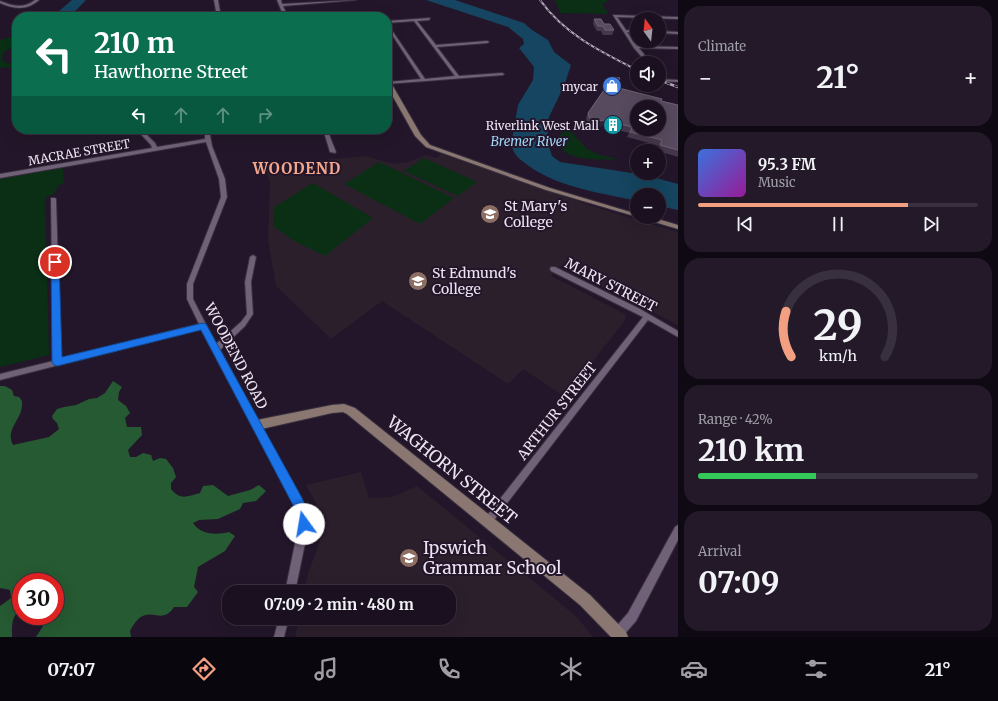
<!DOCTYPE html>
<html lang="en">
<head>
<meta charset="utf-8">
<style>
	:root { --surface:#1a1020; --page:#231929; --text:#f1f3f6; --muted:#9f9da5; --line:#38303e; --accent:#f39f82 }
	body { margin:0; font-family:Merriweather,serif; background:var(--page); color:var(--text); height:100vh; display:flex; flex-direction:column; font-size:15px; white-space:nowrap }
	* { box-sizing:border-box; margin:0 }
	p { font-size:13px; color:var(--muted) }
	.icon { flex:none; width:22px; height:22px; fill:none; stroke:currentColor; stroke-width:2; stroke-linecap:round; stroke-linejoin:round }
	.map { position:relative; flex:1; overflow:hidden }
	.side { display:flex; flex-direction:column; gap:6px; padding:6px; background:#0e0912; width:320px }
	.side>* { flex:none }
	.hud { position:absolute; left:12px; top:12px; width:380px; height:122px; border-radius:16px; box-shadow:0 4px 16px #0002,0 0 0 1px var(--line); background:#0b6e4f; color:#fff; overflow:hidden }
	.needle { width:26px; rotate:345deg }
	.fabs { position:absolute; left:630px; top:12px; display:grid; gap:8px }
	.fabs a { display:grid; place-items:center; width:36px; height:36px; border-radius:50%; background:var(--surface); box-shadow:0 4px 16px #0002,0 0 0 1px var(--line); font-size:20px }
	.speed { position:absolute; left:12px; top:573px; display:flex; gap:8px; font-size:20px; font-weight:700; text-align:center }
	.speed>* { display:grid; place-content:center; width:52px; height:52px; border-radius:50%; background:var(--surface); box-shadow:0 4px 16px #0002,0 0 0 1px var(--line); line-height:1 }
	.speed .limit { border:6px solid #d22; background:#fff; color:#111 }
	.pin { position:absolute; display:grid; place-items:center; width:34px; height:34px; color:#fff; margin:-17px; border:2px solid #fff; border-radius:50%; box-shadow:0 1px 4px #0007 }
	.me { position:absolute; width:44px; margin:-22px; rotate:347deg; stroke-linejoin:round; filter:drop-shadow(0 0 3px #0008) }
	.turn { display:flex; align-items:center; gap:14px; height:84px; padding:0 16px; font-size:18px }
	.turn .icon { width:52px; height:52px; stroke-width:2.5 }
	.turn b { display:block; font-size:28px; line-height:34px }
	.lanes { display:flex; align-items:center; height:38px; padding:0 16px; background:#0003; justify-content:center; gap:20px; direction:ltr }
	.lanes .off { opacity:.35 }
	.big { font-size:30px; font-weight:700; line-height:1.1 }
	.side .card { flex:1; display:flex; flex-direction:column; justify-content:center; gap:6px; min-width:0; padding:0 14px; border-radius:16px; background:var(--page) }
	.side .dial { align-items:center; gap:0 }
	.dial svg { height:104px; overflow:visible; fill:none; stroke:var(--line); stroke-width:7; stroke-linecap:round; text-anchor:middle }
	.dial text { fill:var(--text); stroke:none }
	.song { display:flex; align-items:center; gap:12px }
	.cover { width:48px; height:48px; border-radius:6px; background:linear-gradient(135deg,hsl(220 70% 55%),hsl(300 70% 35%)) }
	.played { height:4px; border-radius:2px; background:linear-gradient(90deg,var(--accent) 75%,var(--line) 75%) }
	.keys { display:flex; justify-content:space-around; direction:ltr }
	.heat { display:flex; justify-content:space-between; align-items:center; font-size:22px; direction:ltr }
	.charge { height:6px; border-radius:3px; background:linear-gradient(90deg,#34c759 42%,var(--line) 0) }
	.trip { position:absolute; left:222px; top:585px; width:234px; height:40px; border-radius:16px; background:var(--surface); box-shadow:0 4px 16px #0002,0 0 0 1px var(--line); font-weight:700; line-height:40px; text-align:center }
	.tab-bar { display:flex; height:64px; justify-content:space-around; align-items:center; background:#0a060d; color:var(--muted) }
	.tab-bar .icon { width:28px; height:28px }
	.tab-bar .current { color:var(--accent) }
	.tab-bar b { font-size:18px; color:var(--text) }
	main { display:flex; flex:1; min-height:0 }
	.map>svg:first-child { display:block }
	.education { fill:#2b1f2c }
	.green { fill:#0a2f14 }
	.forest { fill:#265a32 }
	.water { fill:#154560 }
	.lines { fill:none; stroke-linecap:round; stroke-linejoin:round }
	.street-casing { stroke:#39303f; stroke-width:2 }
	.secondary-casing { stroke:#39303f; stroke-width:2 }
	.street { fill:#706179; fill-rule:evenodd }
	.secondary { fill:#8a7771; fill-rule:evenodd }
	.rail-far1-casing { stroke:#b6acbb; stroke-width:2 }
	.rail-casing { stroke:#b6acbb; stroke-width:2.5 }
	.rail-far1 { stroke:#23162a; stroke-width:1; stroke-dasharray:3; stroke-linecap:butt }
	.rail { stroke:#23162a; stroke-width:1.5; stroke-dasharray:4; stroke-linecap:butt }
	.wall { fill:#46384c }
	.shaded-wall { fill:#302337 }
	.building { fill:#584a5e; stroke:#6f6275; fill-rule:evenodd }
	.route { fill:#1a73e8; stroke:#114b97 }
	.labels { text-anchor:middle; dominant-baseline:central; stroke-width:4; stroke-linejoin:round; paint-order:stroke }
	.far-poi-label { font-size:12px; fill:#ede4f2; stroke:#23162a; text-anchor:end }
	.far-street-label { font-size:12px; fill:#ede4f2; stroke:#23162a }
	.far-water-label { font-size:13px; font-style:italic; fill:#a3d5f6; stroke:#23162a }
	.poi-label { font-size:14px; fill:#ede4f2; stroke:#23162a; text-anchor:start }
	.street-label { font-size:14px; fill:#ede4f2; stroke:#23162a }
	.far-district-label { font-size:15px; font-weight:bold; letter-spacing:1px; fill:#f6a88d; stroke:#23162a }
	.near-street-label { font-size:17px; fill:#ede4f2; stroke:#23162a }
	.near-poi-label { font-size:17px; fill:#ede4f2; stroke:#23162a; text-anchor:start }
</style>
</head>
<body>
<main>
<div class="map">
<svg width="678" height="637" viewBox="0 0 678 637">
	<rect width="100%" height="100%" fill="#23162a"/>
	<!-- education -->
	<path class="education" d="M441 154 598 208 678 232V325L561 266 551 276 625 314 626 319 565 397 523 369 508 384 382 301 331 339 276 286 268 240 270 182 263 165 366 156 394 164 408 162 426 155 436 158Z
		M361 472 369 498 392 497 417 486 577 617 593 637H295L299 618H449V592H304L308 573 320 542 318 512 316 503 306 485Z"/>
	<!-- green -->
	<path class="green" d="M555 0H606L608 2 602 4 608 13 607 14 560 13Z
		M11 37 12 41 17 42V46L5 51 2 56 3 61 16 66 0 68V40Z
		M566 126 587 149 600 155 619 159C605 160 562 162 559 143 558 137 563 131 566 126Z
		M424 158 477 182 458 196 404 171Z
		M379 162 454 198 420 224 344 184Z
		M63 168 64 183 58 186 55 193 45 198 49 355 0 367V179Z
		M313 183 373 218 325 256 294 241 273 226 274 207Z"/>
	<!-- forest -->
	<path class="forest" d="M113 381 122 387 119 392 118 400 126 406 130 413 125 418 127 427H141L142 435 128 450 130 457H136L143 453 151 455 153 461 160 458 166 459 173 468 176 477 171 483V489C181 501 187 496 200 493L203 486 213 485 228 496 250 490 259 485 266 491 256 501 243 503 240 509 218 519 199 520 193 523C201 535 216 535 229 532L235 536 225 551 198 567 194 587 198 592 187 607H174C160 629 147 598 130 631L131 637H36L43 626 42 616H55V582H21V610C11 615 12 627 12 637H0V606L11 598 10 590 0 588V386H5L12 390 14 396 19 397 22 401C22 404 22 408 21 411 17 423 6 432 13 445L49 437 59 429 57 423 53 419 52 416 57 409 64 407 76 405 89 399 97 398 105 393Z"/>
	<!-- water -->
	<path class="water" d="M72 0H86C71 16 70 17 49 17L59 11Z
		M426 0H455L524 23 532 30 548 40 554 52 571 65 564 86 549 117 547 141 552 156 560 162 645 175 678 184V210L659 206V195H637V201C597 192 553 187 521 160 516 157 513 150 511 145L518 105 533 80 534 67 519 48 524 44 523 39 508 27Z"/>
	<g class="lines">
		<!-- street casing -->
		<g class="street-casing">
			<path id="street" d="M35 0H39C27 11 13 9 0 3V1C13 6 23 9 35 0Z
				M214 0H218L221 17H217Z
				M277 0H281L282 4 356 0 283 6 288 17H284Z
				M613 15 678 17V19L617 17 626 30 637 31V33L627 32 637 46 678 47V49L639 48 651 63H647L634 48Z
				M430 18 429 20 417 21 436 45 487 41 489 42 487 43 437 47 459 76 502 73 504 74 503 75 387 84V82L421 79 387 27V21ZM414 21 455 76 425 79 387 23Z
				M659 31 678 32V34L659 33Z
				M659 79 678 80V82L659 81Z
				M136 129H141L155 143 157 147 205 139V129H209L212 146 225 179 227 197 193 284V299L216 344 241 322 247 314 245 282 250 257 253 255 256 257 251 282 253 314 245 326 220 350 307 510 308 529 295 592H285L298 529 297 511 201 329 0 380V374L53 361 51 198H55L56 199 61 359 199 324 187 299V284L221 197 219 179 206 142 0 178V174L152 148 151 145Z
				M323 129H327L336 152 335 153 330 152Z
				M551 267H555L640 309 678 331V337L648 320 491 524 488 526 485 524 483 521 485 518 643 317 551 271 550 269Z
				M678 525V540L636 621 622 637H614L613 633 614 629 628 613 675 527Z
				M279 618H289L284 637H274Z"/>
		</g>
		<!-- secondary casing -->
		<g class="secondary-casing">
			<path id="secondary" d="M387 79 390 81 421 135 430 145 550 188 637 214V217H651L678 225V229L546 190 426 147 415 136 387 86Z
				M344 404 355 408 590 595 626 632 628 637H611L580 605 347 414 343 412 332 413 257 430 253 428 252 425 253 422 257 420 332 405Z"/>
		</g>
		<!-- street -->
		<use href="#street" class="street"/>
		<!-- secondary -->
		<use href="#secondary" class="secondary"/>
		<!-- rail-far1 casing -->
		<g class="rail-far1-casing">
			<path id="rail-far1" d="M540 0C564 34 601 52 637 70"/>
		</g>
		<!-- rail casing -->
		<g class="rail-casing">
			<path id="rail" d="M659 80 678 87"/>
		</g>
		<!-- rail-far1 -->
		<use href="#rail-far1" class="rail-far1"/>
		<!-- rail -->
		<use href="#rail" class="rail"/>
	</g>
	<!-- wall -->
	<path class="wall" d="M594 19 604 24 614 30 612 35H603L601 31H597L593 24Z
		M620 78 616 87 661 101 678 105V157L658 151 660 146 627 137 629 133 603 126 592 127 587 123 586 118 588 113Z"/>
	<!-- shaded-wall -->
	<path class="shaded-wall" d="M620 78 618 83 612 93 615 87Z
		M605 120 603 126 592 127 594 122Z"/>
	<!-- building -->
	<path class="building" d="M594 19H601L604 24H610L614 30H605L603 26H598Z
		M613 77 620 78 615 87 662 99 661 101 678 105V150L660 145 662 140 630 132 632 127 605 120 594 122 589 117 588 113ZM637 107H659V129H637Z"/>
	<!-- route -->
	<path class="route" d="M55 260 59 262 62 357 203 323 206 324 302 498C306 508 312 518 308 529L304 530 299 529 293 505 201 330 57 366 54 365 52 362 51 262Z"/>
	<!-- icons -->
	<defs>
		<g id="shop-disc" transform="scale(1)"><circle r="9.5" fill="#3f7fe0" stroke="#23162a"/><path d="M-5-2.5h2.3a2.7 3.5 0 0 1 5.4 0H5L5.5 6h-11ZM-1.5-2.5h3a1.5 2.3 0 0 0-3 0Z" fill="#fff"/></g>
		<g id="building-disc" transform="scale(1)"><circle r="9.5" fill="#0f9aa8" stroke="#23162a"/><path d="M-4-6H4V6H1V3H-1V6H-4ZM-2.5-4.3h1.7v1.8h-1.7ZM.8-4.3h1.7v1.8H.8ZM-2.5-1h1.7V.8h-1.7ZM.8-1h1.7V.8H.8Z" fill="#fff"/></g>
		<g id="school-disc" transform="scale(1)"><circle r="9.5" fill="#8d6e63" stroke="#23162a"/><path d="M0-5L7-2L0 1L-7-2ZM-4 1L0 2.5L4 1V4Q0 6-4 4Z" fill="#fff"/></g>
	</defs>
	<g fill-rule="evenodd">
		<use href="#shop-disc" x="612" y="86"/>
		<use href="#building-disc" x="613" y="125"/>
		<use href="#school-disc" x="490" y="214"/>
		<use href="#school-disc" x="418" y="281"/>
		<use href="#school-disc" x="409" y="558"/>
	</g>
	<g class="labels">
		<!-- far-poi labels -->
		<g class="far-poi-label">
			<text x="598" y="86">mycar</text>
			<text x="599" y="125">Riverlink West Mall</text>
		</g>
		<!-- far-street labels -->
		<g class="far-street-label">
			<text transform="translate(79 152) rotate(-10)">MACRAE STREET</text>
		</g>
		<!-- far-water labels -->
		<g class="far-water-label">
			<text x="529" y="141">Bremer River</text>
		</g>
		<!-- poi labels -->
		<g class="poi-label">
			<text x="504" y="206">St Mary's<tspan x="504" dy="16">College</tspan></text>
			<text x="432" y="273">St Edmund's<tspan x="432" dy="16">College</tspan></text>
		</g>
		<!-- street labels -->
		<g class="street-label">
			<text transform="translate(611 285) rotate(27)">MARY STREET</text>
			<text transform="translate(236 356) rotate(62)">WOODEND ROAD</text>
			<text transform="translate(557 411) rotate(-52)">ARTHUR STREET</text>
		</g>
		<!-- far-district labels -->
		<g class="far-district-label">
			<text x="297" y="168">WOODEND</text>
		</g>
		<!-- near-street labels -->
		<g class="near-street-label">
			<text transform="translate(452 470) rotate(39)">WAGHORN STREET</text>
		</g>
		<!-- near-poi labels -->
		<g class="near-poi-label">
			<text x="423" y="548">Ipswich<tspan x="423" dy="20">Grammar School</tspan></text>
		</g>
	</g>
</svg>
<div class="fabs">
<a><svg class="needle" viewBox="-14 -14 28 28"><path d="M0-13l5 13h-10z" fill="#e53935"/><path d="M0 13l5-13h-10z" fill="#9f9da5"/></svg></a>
<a><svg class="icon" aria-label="sound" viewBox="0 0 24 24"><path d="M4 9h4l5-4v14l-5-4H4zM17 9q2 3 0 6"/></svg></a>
<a><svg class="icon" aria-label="layers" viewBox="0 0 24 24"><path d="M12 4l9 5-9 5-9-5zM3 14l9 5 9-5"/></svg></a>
<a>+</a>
<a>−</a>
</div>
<div class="speed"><div class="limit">30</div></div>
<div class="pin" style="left:55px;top:262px;background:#d93025"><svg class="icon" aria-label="arrive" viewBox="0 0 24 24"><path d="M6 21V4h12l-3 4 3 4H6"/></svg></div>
<svg class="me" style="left:304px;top:524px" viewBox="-20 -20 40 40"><circle r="19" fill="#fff"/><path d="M0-13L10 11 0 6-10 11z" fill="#1a73e8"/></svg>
<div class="trip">07:09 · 2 min · 480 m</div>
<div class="hud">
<div class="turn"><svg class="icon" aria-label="left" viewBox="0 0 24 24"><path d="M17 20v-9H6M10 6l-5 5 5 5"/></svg><div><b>210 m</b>Hawthorne Street</div></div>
<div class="lanes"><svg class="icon" aria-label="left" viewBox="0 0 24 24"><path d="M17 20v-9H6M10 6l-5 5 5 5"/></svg><svg class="icon off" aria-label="ahead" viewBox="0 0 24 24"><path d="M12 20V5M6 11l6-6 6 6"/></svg><svg class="icon off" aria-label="ahead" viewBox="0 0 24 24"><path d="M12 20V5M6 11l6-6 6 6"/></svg><svg class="icon off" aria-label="right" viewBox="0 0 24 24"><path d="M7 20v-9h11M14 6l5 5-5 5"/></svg></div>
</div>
</div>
<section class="side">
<div class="card"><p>Climate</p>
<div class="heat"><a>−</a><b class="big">21°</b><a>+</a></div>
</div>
<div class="card">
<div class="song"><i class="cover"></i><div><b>95.3 FM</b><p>Music</p></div></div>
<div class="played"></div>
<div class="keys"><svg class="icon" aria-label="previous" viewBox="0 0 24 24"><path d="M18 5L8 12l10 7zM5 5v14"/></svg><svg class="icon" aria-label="pause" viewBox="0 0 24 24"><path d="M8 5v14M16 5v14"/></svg><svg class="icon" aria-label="next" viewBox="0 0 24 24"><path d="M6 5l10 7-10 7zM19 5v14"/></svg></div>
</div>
<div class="card dial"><svg viewBox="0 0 100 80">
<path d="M14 69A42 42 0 1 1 86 69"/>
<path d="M14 69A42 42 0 0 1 10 34" stroke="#f39f82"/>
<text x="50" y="56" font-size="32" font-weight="700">29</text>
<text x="50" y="72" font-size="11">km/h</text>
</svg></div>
<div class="card"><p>Range · 42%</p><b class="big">210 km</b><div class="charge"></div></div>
<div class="card"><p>Arrival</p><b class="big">07:09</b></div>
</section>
</main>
<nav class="tab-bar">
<b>07:07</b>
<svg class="icon current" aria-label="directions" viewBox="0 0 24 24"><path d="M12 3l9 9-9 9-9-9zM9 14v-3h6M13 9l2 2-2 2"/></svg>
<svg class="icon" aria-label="music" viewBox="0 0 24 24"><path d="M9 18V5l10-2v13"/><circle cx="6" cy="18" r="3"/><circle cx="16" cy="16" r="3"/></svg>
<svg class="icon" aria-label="phone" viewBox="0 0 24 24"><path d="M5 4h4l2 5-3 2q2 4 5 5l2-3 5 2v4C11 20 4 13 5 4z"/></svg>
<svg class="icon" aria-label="climate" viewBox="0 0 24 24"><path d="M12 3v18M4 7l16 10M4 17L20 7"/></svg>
<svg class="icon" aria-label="car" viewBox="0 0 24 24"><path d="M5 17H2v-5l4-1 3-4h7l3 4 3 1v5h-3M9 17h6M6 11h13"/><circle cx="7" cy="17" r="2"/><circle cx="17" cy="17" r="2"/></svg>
<svg class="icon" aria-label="filters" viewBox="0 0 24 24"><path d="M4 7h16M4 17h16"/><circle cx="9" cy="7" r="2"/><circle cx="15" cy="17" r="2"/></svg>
<b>21°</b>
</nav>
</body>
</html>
